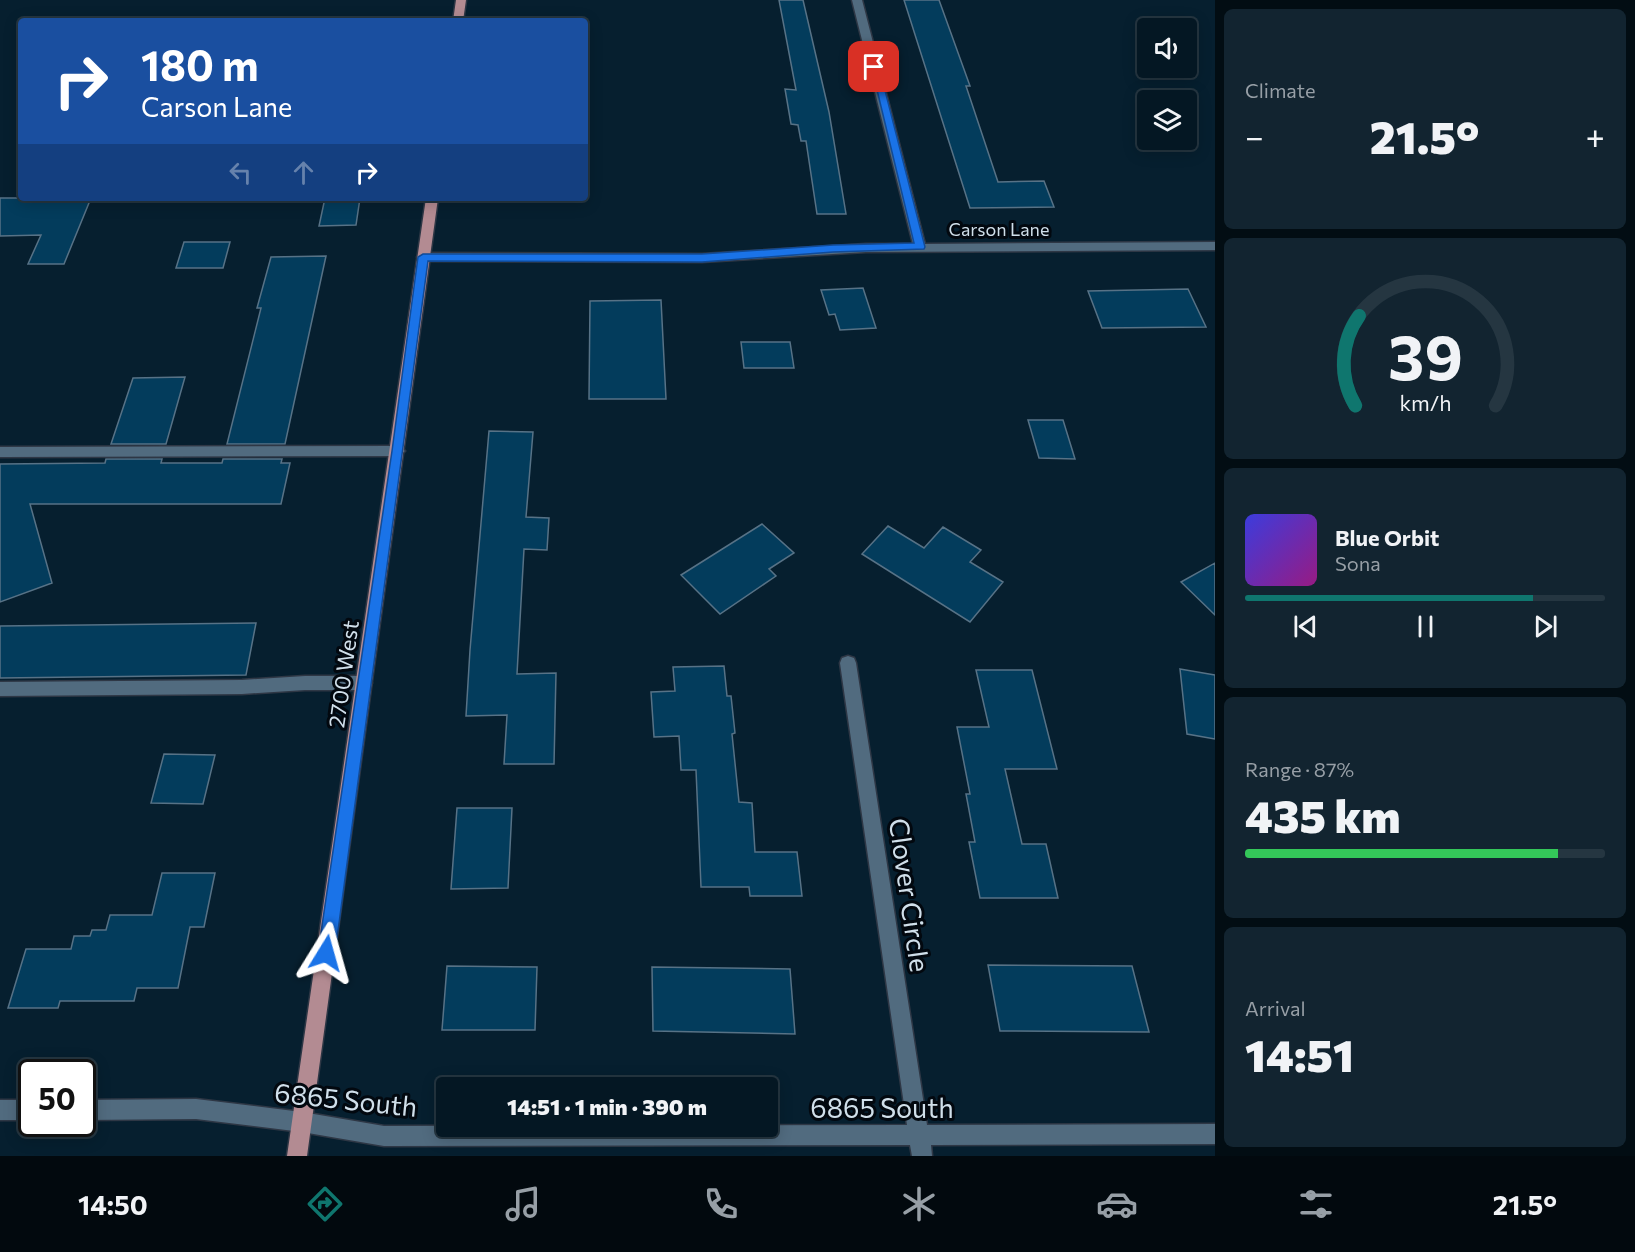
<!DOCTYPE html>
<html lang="en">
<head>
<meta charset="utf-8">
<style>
	:root { --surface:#041723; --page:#122430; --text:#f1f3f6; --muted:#979fa6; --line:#253641; --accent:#0f766e }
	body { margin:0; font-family:Commissioner,sans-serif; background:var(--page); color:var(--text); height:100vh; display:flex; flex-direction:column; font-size:22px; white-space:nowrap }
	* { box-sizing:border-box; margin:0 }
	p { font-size:20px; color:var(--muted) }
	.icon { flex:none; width:33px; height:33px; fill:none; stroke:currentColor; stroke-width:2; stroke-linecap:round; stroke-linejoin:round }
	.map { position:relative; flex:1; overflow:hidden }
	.details { display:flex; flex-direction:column; gap:9px; padding:9px; background:#020d13; width:420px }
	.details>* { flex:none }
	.guide { position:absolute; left:18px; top:18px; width:570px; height:183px; border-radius:6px; box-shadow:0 3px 15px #0003,0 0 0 2px var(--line); background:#1a4fa0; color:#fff; overflow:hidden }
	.buttons { position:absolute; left:1137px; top:18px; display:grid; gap:12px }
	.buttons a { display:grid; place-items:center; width:60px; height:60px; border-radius:6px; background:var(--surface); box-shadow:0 3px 15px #0003,0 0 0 2px var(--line); font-size:30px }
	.speed { position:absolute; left:18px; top:1059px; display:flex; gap:12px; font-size:30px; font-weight:700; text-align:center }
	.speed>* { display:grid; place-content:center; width:78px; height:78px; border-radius:50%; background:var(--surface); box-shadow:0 3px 15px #0003,0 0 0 2px var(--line); line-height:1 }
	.speed .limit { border:3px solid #111; border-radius:9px; background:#fff; color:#111 }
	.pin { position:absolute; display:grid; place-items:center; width:51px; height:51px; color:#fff; margin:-26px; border-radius:12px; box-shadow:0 3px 9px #0006 }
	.me { position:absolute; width:66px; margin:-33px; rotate:8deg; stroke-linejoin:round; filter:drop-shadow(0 0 4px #0008) }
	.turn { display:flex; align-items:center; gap:21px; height:126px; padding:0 24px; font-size:27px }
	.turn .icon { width:78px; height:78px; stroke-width:2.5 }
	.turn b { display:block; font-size:42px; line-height:51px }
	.lanes { display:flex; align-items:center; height:57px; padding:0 24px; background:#0003; justify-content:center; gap:30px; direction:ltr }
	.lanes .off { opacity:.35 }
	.big { font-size:45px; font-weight:800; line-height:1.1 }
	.details .widget { flex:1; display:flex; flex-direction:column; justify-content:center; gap:9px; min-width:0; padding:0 21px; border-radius:9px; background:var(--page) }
	.details .dial { align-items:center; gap:0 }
	.dial svg { height:156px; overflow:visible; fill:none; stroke:var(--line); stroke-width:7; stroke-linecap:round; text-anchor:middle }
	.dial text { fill:var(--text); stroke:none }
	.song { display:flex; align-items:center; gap:18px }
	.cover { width:72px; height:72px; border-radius:9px; background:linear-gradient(135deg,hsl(240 70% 55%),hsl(310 70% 35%)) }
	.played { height:6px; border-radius:3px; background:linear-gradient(90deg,var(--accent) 80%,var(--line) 80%) }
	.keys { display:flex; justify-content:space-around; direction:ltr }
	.heat { display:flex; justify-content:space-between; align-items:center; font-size:33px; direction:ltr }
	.charge { height:9px; border-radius:4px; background:linear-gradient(90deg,#34c759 87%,var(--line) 0) }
	.trip { position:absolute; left:436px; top:1077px; width:342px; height:60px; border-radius:6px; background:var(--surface); box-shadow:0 3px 15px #0003,0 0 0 2px var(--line); font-weight:800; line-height:60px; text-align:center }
	.tabs { display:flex; height:96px; justify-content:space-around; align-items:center; background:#02090e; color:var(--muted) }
	.tabs .icon { width:42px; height:42px }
	.tabs .selected { color:var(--accent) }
	.tabs b { font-size:27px; color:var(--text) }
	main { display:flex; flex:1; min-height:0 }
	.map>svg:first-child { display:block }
	.building { fill:#033c5c; stroke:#577286; stroke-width:1.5 }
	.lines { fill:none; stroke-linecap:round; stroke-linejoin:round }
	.minor-casing { stroke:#2e3745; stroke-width:3 }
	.major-casing { stroke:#2e3745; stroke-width:3 }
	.minor { fill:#516b7f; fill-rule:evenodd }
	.major { fill:#b38b92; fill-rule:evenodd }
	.route { fill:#1a73e8; stroke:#114b97; stroke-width:1.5 }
	.labels { text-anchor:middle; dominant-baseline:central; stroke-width:6; stroke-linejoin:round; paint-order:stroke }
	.far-street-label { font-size:18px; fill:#d0dfea; stroke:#02080f }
	.street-label { font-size:22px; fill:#d0dfea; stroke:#02080f }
	.near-street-label { font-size:27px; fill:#d0dfea; stroke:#02080f }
</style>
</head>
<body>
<main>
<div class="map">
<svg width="1215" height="1156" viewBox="0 0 1215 1156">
	<rect width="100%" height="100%" fill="#061f2f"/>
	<!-- building -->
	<path class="building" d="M779 0H803L829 112 846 214H817L806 141H801L798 125 791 124 785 89 796 90Z
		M904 0H939L970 86H966L998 182 1044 181 1054 207 970 208Z
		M0 198H91L64 264H28L41 235 0 236Z
		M325 198H360L356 225 319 226Z
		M184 242H230L223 268H176Z
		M326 256 285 444H227L261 308H257L271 257Z
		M863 288 876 328 840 330 835 314 829 315 821 290Z
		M1188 289 1206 327 1102 328 1088 291Z
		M661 300 666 399H589L590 301Z
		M741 342H790L794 368H744Z
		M185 377 166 444H111L133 378Z
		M1028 420H1063L1075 459 1039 458Z
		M489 431 533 432 526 517 549 518 547 550 524 549 517 674 556 673 554 764H504L507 715 466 716 470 650Z
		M106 459H162L161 463H222L223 459H282L281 463H290L281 504H30L52 583 0 602V464L105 463Z
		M762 524 794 553 769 569 776 576 720 614 681 575Z
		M888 526 924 548 943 527 981 550 970 562 1003 582 970 622 862 554Z
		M1215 563V615L1181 582Z
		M256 623 246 675 0 678V626Z
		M724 666 727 696H731L735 733 732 734 739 802 752 803 755 852H797L802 896H750L749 887H701L696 770H681L679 736 654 737 651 692 675 691 673 667Z
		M1180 669 1215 675V739L1187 734Z
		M976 670H1032L1057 769H1005L1022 844H1046L1058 898H980L969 842H975L966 794H970L957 727H989Z
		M164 754 215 755 203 804 151 803Z
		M457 808H512L508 888 451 889Z
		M162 873H215L204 927H190L178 988H137L134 1001H60L58 1008H8L26 949H71L74 936H90L92 930H106L110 915H152Z
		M988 965 1132 966 1149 1032 1000 1031Z
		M447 966 537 967 535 1030H442Z
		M652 967 790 969 795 1034 653 1031Z"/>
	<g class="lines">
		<!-- minor casing -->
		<g class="minor-casing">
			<path id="minor" d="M852 0H862L925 244 1215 242V250L866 252 702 262 423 261 417 257 423 253 702 254 866 244H913Z
				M398 446 405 451 398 456 0 457V447Z
				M848 656 854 658 856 663 927 1125 1215 1124V1144L931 1145 932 1156H912L910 1145 384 1146 302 1132 196 1119 82 1120V1100L196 1099 302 1112 384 1126 907 1125 840 663 842 658Z
				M305 676H364L370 678 372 683 370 688 364 690H305L242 694 0 696V682L242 680Z
				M0 1100H32V1120H0Z"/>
		</g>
		<!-- major casing -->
		<g class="major-casing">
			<path id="major" d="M456 0H466L463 21H453Z
				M426 198H438L307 1156H287Z"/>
		</g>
		<!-- minor -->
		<use href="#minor" class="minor"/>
		<!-- major -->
		<use href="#major" class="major"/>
	</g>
	<!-- route -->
	<path class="route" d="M871 65 879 67 925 247 924 249 833 252 702 262 428 261 335 953 332 959 326 962 320 959 318 953 392 451 418 257 423 254H702L833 245 914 243Z"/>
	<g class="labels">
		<!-- far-street labels -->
		<g class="far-street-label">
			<text x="999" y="229">Carson Lane</text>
		</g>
		<!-- street labels -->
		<g class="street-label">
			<text transform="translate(343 674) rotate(-82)">2700 West</text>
		</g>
		<!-- near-street labels -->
		<g class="near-street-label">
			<text transform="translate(910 895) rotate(82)">Clover Circle</text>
			<text transform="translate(346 1099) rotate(6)">6865 South</text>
			<text x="882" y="1107">6865 South</text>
		</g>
	</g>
</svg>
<div class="buttons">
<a><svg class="icon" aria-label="sound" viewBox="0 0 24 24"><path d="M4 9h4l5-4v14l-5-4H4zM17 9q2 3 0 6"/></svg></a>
<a><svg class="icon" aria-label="layers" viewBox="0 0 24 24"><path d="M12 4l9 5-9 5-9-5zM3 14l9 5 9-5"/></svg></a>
</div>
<div class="speed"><div class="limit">50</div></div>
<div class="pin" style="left:874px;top:67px;background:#d93025"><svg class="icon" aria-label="arrive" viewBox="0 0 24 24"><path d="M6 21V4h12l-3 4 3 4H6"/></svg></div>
<svg class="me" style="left:326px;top:953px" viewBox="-20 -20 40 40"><path d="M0-17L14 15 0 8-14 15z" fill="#1a73e8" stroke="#fff" stroke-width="4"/></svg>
<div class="trip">14:51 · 1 min · 390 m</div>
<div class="guide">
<div class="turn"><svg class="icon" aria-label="right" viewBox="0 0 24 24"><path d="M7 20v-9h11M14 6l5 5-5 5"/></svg><div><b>180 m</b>Carson Lane</div></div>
<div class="lanes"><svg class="icon off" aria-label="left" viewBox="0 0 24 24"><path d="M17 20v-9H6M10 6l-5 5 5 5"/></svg><svg class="icon off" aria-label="ahead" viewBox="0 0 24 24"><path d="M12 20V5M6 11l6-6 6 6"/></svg><svg class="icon" aria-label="right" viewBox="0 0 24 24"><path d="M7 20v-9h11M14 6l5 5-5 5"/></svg></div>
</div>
</div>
<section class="details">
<div class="widget"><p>Climate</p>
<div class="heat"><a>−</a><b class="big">21.5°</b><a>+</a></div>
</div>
<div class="widget dial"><svg viewBox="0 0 100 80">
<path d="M14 69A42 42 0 1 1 86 69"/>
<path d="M14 69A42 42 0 0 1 16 23" stroke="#0f766e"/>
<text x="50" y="56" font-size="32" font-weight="700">39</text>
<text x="50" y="72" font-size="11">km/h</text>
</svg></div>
<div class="widget">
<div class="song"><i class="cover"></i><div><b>Blue Orbit</b><p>Sona</p></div></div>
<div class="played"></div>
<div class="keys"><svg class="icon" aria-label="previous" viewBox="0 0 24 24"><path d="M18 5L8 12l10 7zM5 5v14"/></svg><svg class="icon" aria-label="pause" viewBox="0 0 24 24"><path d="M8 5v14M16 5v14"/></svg><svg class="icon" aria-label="next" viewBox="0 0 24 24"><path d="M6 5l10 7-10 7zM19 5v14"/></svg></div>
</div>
<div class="widget"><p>Range · 87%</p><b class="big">435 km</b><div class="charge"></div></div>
<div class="widget"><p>Arrival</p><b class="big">14:51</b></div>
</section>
</main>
<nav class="tabs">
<b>14:50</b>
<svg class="icon selected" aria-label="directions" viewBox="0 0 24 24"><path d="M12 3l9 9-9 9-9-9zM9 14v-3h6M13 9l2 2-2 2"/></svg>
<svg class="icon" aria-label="music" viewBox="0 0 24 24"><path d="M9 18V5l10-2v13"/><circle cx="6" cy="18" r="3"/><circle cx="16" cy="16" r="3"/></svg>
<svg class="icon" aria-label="phone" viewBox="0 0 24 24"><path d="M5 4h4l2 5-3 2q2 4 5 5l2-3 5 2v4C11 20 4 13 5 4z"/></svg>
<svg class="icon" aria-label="climate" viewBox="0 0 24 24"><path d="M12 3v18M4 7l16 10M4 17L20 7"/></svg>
<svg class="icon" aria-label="car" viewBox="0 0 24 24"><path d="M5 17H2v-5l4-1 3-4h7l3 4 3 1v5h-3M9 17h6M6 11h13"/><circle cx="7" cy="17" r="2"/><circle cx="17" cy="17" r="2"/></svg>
<svg class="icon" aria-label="filters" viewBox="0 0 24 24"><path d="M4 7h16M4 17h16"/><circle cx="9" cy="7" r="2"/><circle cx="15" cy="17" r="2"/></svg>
<b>21.5°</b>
</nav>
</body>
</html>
